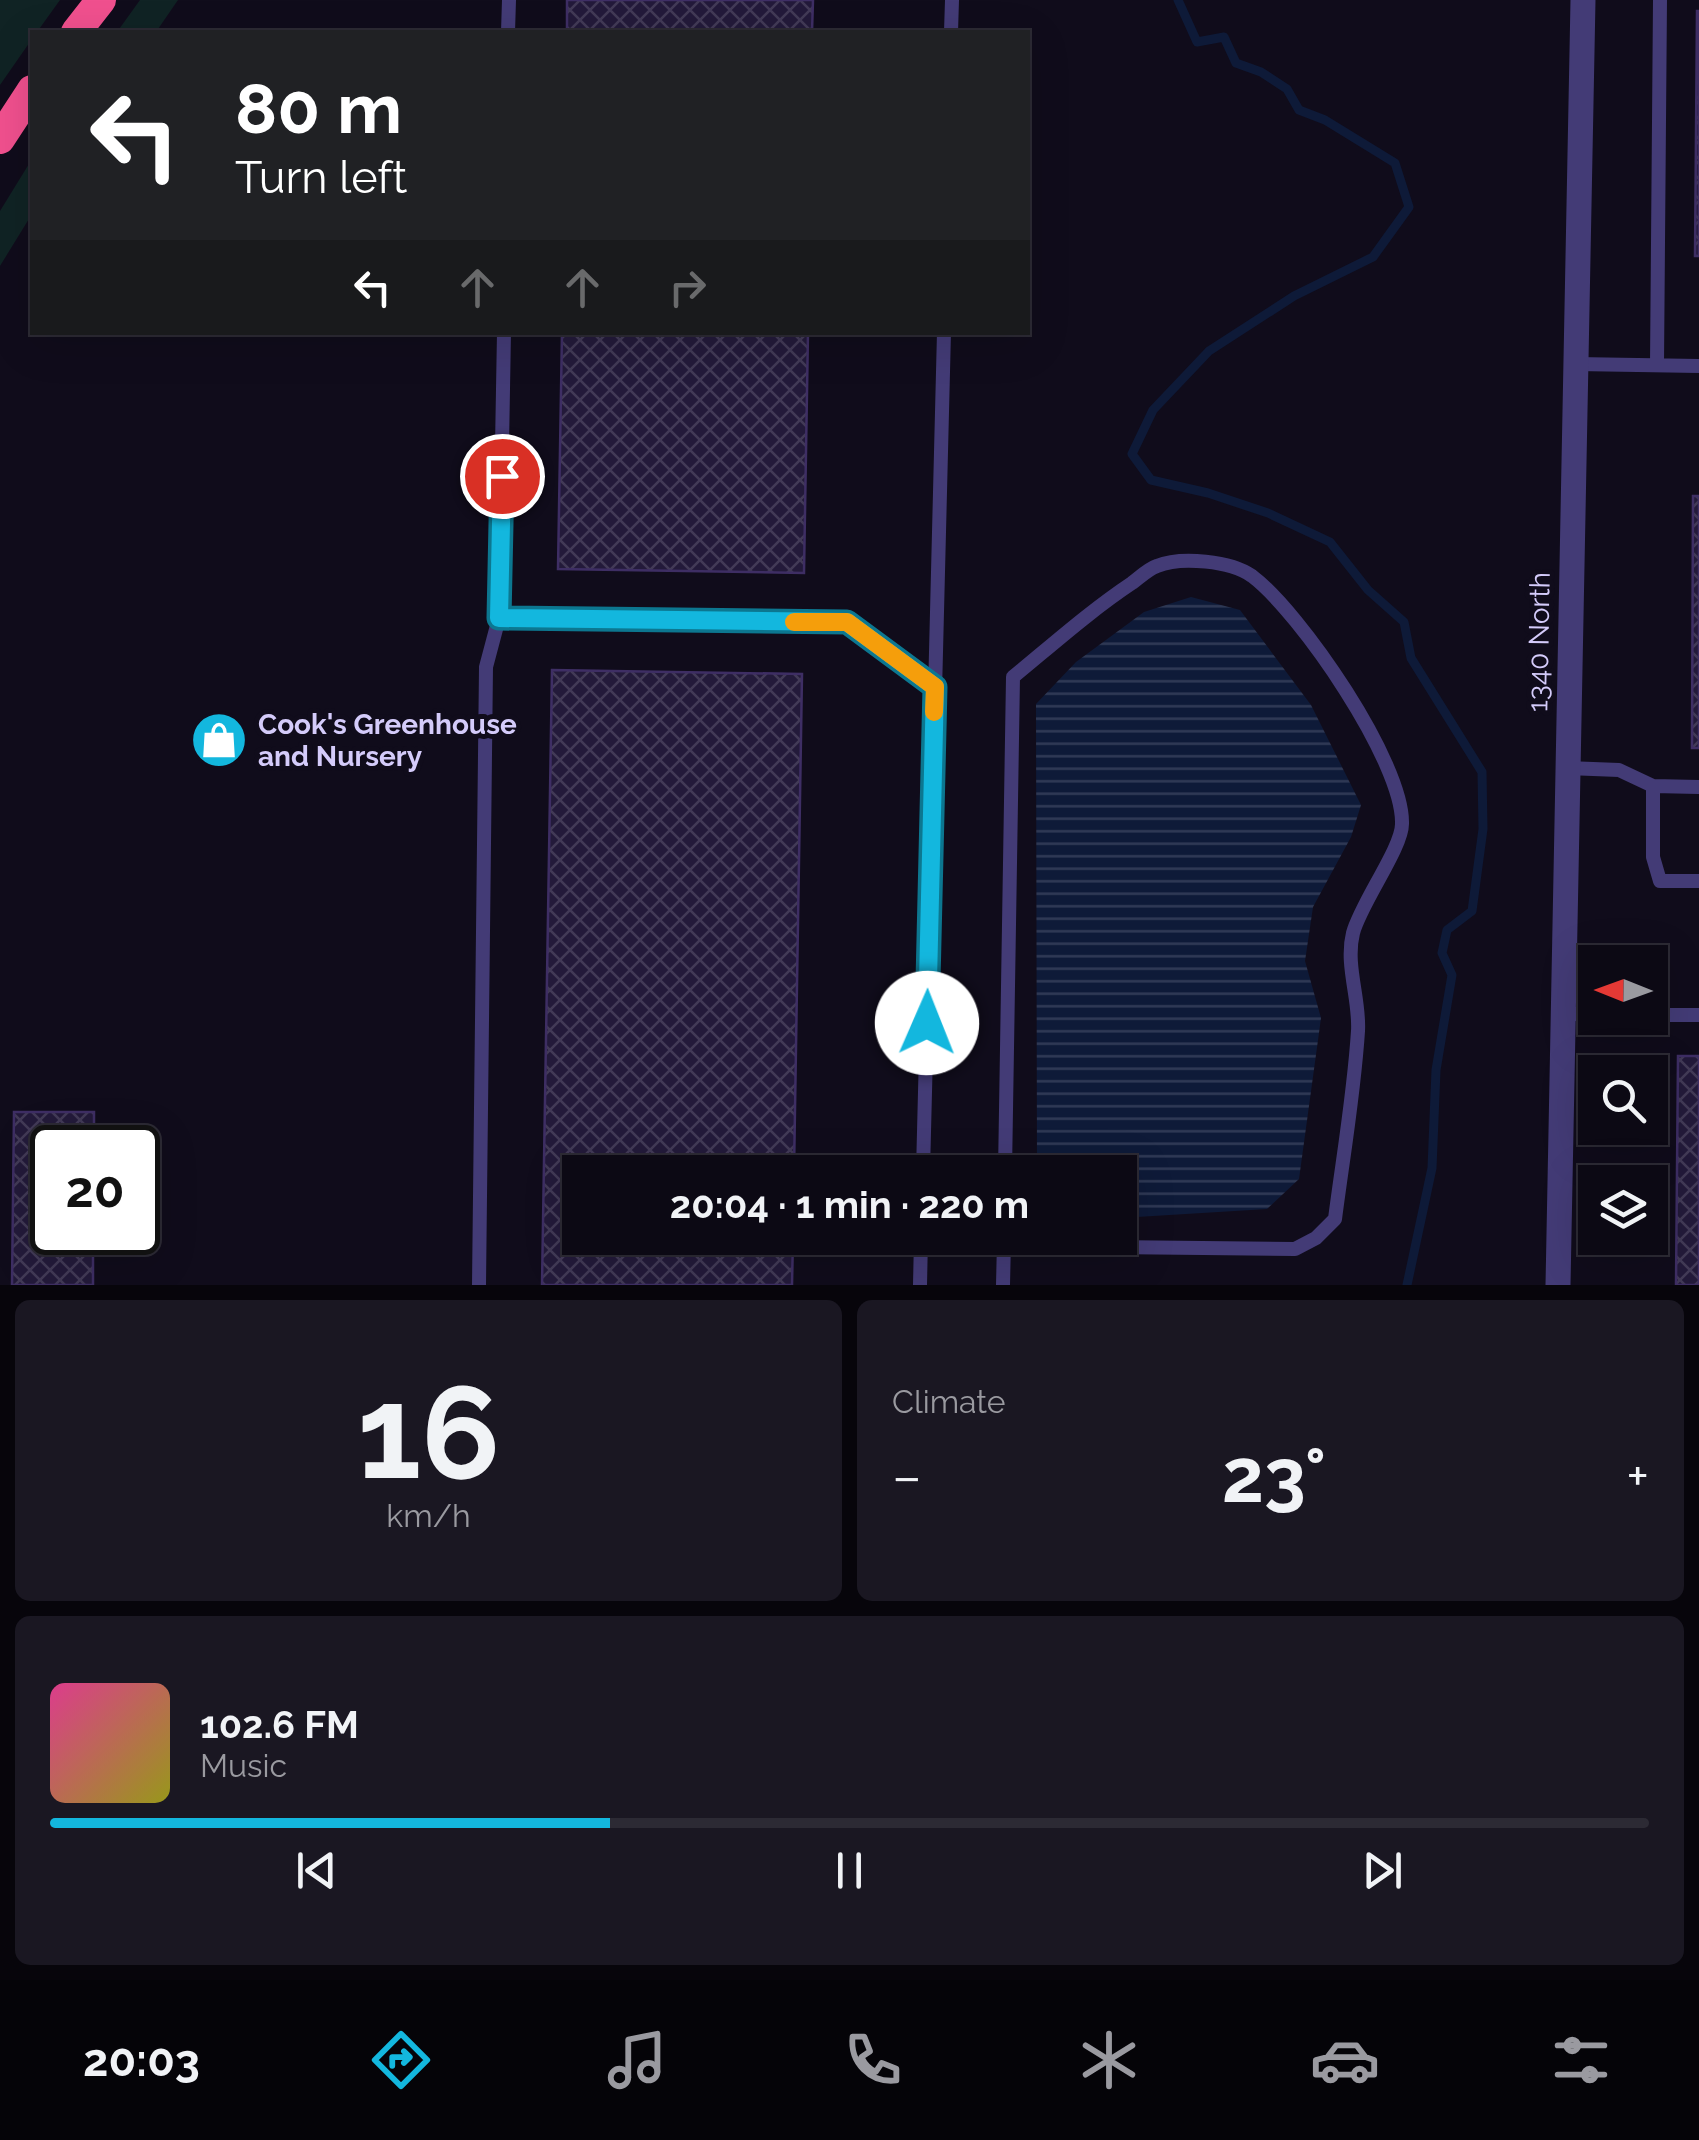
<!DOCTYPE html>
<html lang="en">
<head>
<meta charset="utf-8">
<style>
	:root { --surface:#0c0914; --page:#1a1722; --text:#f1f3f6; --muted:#9a9aa0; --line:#2c2a34; --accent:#13b7de }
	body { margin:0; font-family:Raleway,sans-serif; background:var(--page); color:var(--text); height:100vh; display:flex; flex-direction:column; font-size:38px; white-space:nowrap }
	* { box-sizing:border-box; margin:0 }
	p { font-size:32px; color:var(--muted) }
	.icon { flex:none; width:55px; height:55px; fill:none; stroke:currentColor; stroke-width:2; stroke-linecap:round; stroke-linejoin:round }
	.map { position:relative; height:1285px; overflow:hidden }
	.details { display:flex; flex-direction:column; gap:15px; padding:15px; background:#07050b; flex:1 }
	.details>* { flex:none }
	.hud { position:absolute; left:30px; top:30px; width:1000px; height:305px; border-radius:0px; box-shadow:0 10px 40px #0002,0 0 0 2px var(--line); background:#202124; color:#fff; overflow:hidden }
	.needle { width:65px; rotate:271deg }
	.buttons { position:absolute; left:1578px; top:945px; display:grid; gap:20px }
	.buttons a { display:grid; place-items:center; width:90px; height:90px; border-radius:0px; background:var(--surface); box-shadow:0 10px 40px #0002,0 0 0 2px var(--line); font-size:50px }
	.speed { position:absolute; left:30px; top:1125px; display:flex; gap:20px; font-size:50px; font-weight:700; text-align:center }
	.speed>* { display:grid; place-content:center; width:130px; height:130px; border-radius:50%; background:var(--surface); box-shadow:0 10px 40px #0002,0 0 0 2px var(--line); line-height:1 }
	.speed .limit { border:5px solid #111; border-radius:15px; background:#fff; color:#111 }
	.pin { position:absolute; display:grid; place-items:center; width:85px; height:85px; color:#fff; margin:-42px; border:5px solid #fff; border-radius:50%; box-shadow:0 2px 10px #0007 }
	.me { position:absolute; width:110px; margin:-55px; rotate:1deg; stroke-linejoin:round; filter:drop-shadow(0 0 8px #0008) }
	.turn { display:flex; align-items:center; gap:35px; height:210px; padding:0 40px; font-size:45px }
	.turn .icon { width:130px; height:130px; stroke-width:2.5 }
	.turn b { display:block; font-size:70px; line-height:85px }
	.lanes { display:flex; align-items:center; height:95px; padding:0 40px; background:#0003; justify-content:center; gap:50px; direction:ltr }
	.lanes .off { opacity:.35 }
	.big { font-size:75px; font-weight:700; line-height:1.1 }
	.details .widget { flex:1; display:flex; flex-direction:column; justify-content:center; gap:15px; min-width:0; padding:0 35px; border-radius:15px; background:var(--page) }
	.details .dial { align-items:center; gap:0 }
	.dial b { font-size:130px; line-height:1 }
	.song { display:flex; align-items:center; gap:30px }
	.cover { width:120px; height:120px; border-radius:15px; background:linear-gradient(135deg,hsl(330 70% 55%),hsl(60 70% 35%)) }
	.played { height:10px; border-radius:5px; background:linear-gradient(90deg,var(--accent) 35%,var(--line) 35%) }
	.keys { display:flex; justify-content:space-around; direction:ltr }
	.heat { display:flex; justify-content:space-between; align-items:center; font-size:55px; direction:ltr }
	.details .tiles { flex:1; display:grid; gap:15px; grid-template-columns:1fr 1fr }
	.widget:last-child { grid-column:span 2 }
	.trip { position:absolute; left:562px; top:1155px; width:575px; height:100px; border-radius:0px; background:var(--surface); box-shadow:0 10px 40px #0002,0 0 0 2px var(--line); font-weight:700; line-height:100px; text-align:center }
	.tab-bar { display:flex; height:160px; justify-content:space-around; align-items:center; background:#050408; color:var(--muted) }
	.tab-bar .icon { width:70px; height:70px }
	.tab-bar .current { color:var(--accent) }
	.tab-bar b { font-size:45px; color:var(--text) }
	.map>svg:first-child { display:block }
	.grass { fill:#102324 }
	.water { fill:url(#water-rules) }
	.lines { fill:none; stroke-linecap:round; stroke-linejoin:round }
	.stream { stroke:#0e1a38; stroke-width:9 }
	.building { fill:url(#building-cross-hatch); stroke:#3e2e64; stroke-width:2.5 }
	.service { stroke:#433b76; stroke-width:14 }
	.minor { stroke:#433b76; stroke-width:25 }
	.motorway { stroke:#f0508e; stroke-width:30 }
	.route-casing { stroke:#0c7790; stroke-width:25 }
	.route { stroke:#13b7de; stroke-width:18 }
	.slow { stroke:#f59e0b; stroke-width:18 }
	.labels { text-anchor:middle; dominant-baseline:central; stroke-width:10; stroke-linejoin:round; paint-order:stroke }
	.street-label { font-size:28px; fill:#d4cbfa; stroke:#100c1b }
	.poi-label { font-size:28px; font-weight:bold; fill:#d4cbfa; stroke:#100c1b; text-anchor:start }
</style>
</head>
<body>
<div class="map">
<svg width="1699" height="1285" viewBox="0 0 1699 1285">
	<defs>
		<pattern id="water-rules" width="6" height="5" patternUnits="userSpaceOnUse" patternTransform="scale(2.5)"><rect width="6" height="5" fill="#0e1a38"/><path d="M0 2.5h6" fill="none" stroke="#303a56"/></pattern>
		<pattern id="building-cross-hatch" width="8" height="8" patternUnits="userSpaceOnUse" patternTransform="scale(2.5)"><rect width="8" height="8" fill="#231a3a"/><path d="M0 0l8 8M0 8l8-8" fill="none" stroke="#423a57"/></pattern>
	</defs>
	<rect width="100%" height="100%" fill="#100c1b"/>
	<!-- grass -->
	<path class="grass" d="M0 0H60L37 32H32V39L0 85Z
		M140 0H178L156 32H117Z
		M32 159V214L0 266V211Z"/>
	<!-- water -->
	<path class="water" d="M1191 597 1240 610 1311 705 1361 805 1351 837 1313 907 1305 961 1321 1018 1299 1179 1267 1209 1120 1218V1172H1044L1037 1165 1036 704 1076 662 1144 612Z"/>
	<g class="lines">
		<!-- stream -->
		<path class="stream" d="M1178 0 1197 42 1224 37 1236 63 1261 72 1287 89 1299 110 1325 120 1395 163 1409 207 1373 257 1294 296 1209 351 1153 410 1132 454 1151 480 1208 493 1268 513 1330 542 1368 590 1404 622 1411 658 1482 772 1483 829 1472 911 1447 930 1442 953 1452 975 1436 1070 1432 1168 1407 1285"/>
	</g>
	<!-- building -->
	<path class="building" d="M567 0H813L812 32H567Z
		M1697 11H1699V256H1695Z
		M562 332H808L804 573 558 569Z
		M1693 496H1699V748H1692Z
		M552 670 802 674 794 1172H580V1238H793L792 1285H542Z
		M1678 1056H1699V1285H1676Z
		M14 1112H94V1148H52V1232H93V1285H12Z"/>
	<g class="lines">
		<!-- service -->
		<path class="service" d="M508 32 509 0
			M951 32 952 0
			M504 332 499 618 847 622 935 687
			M1576 364 1699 366
			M1657 365 1660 0
			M1567 768 1619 770 1653 786V857L1660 881H1699
			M1653 786 1699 787
			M1561 1014H1595
			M1650 1015H1699
			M923 1172 944 332
			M1004 1246 1295 1249 1316 1238 1335 1219C1343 1157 1354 1094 1358 1031 1360 999 1345 965 1353 933 1361 903 1402 848 1402 824 1404 763 1300 612 1252 576 1231 561 1181 556 1157 566 1148 569 1139 578 1132 583 1090 611 1052 645 1013 677L1005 1172
			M479 1285 486 667 499 618
			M920 1285 921 1238
			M1003 1285 1004 1241"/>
		<!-- minor -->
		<path class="minor" d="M1558 1285 1583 0"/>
		<!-- motorway -->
		<path class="motorway" d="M76 32 101 0
			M0 139 32 90"/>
	</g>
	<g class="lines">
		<!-- route casing -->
		<g class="route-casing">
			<path id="route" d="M502 476 499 618 847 622 935 687 927 1023"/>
		</g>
		<!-- route -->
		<use href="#route" class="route"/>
		<!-- slow -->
		<path class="slow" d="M794 622H847L935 687 934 712"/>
	</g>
	<!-- icons -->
	<defs>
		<g id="shop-disc" transform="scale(2.875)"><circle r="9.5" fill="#13b7de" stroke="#100c1b"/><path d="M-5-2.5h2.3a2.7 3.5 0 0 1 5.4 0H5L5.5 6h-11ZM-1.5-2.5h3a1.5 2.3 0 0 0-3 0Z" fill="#fff"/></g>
	</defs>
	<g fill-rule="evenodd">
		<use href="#shop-disc" x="219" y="740"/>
	</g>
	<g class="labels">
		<!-- street labels -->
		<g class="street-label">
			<text transform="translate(1539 642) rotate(-89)">1340 North</text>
		</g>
		<!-- poi labels -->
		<g class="poi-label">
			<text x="258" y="724">Cook's Greenhouse<tspan x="258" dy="32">and Nursery</tspan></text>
		</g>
	</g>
</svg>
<div class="buttons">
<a><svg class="needle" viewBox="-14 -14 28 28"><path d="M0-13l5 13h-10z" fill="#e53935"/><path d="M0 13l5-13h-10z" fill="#9a9aa0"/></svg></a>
<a><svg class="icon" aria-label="search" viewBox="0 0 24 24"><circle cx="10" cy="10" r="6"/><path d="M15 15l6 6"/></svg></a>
<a><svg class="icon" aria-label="layers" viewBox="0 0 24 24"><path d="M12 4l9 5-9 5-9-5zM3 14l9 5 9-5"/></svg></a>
</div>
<div class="speed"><div class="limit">20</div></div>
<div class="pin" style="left:502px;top:476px;background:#d93025"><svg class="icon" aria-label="arrive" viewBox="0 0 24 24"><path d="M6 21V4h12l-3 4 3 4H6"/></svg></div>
<svg class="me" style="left:927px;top:1023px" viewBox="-20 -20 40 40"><circle r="19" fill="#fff"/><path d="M0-13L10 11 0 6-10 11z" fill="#13b7de"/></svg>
<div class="trip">20:04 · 1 min · 220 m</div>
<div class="hud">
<div class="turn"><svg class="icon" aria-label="left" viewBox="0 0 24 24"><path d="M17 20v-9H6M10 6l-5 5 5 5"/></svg><div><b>80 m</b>Turn left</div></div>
<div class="lanes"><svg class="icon" aria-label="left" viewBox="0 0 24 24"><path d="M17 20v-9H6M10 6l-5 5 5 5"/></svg><svg class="icon off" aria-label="ahead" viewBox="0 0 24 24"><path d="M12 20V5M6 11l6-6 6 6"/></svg><svg class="icon off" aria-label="ahead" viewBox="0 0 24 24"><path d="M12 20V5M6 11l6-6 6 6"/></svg><svg class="icon off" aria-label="right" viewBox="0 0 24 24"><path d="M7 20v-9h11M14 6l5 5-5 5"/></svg></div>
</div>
</div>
<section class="details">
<div class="tiles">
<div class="widget dial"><b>16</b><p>km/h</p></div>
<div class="widget"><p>Climate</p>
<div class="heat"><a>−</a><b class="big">23°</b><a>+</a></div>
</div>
<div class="widget">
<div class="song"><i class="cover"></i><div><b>102.6 FM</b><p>Music</p></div></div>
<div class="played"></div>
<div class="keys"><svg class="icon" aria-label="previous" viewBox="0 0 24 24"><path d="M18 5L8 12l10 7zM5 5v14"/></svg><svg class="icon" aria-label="pause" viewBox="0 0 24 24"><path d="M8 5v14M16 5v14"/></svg><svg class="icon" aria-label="next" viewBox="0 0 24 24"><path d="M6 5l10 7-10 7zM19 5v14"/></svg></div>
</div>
</div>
</section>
<nav class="tab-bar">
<b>20:03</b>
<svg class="icon current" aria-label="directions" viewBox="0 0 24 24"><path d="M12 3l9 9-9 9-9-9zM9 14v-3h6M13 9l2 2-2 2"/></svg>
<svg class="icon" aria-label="music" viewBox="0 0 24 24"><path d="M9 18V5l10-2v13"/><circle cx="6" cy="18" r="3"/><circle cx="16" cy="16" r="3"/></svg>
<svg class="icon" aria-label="phone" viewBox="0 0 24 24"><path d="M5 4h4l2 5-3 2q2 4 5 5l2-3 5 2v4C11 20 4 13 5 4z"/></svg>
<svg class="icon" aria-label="climate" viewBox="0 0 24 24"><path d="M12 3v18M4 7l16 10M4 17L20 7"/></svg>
<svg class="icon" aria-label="car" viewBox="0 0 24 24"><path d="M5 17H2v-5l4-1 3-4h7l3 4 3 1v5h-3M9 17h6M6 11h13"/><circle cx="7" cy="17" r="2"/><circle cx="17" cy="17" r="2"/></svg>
<svg class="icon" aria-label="filters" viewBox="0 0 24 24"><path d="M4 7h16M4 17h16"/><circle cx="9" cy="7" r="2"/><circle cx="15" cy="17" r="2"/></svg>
</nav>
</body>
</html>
